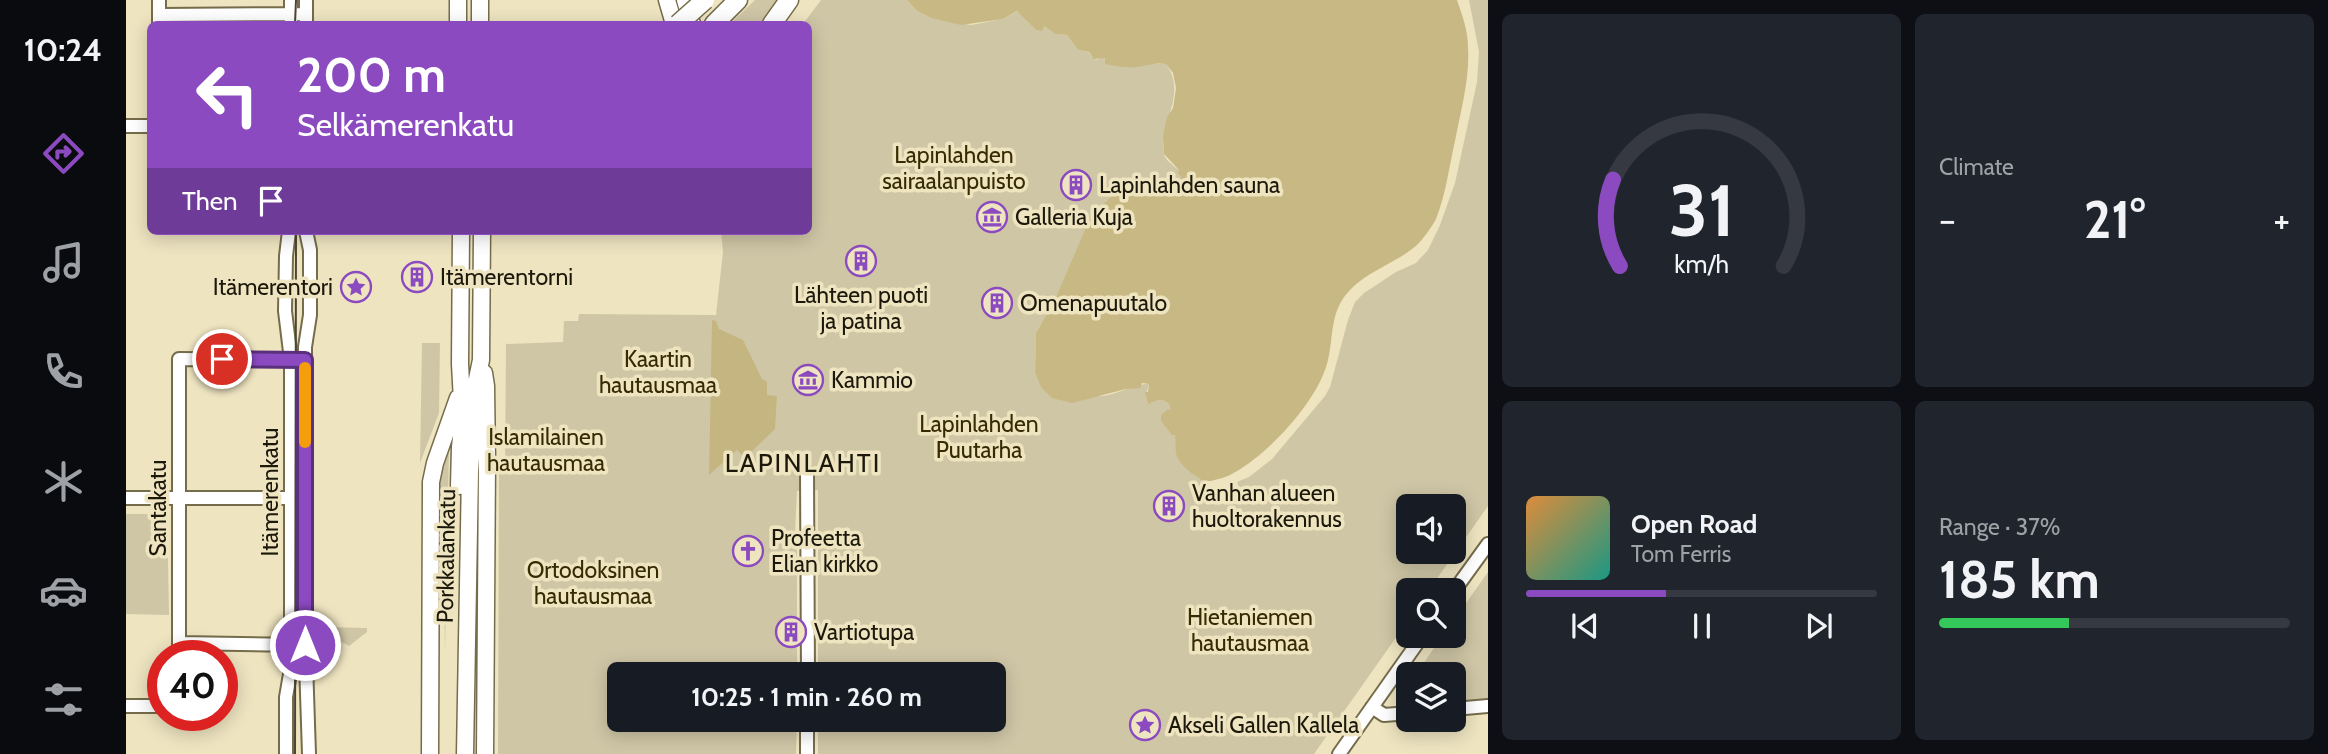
<!DOCTYPE html>
<html lang="en">
<head>
<meta charset="utf-8">
<style>
	:root { --surface:#171b24; --page:#20242c; --text:#f1f3f6; --muted:#9ea1a6; --line:#363941; --accent:#8b4ac0 }
	body { margin:0; font-family:Cabin,sans-serif; background:var(--page); color:var(--text); height:100vh; display:flex; flex-direction:column; font-size:26px; white-space:nowrap }
	* { box-sizing:border-box; margin:0 }
	p { font-size:23px; color:var(--muted) }
	.icon { flex:none; width:38px; height:38px; fill:none; stroke:currentColor; stroke-width:2; stroke-linecap:round; stroke-linejoin:round }
	.map { position:relative; flex:1; overflow:hidden }
	.side { display:flex; flex-direction:column; gap:14px; padding:14px; background:#0d0f14; width:840px }
	.side>* { flex:none }
	.guide { position:absolute; left:21px; top:21px; width:665px; height:214px; border-radius:10px; box-shadow:0 4px 18px #0003; background:#8b4ac0; color:#fff; overflow:hidden }
	.tools { position:absolute; left:1270px; top:494px; display:grid; gap:14px }
	.tools a { display:grid; place-items:center; width:70px; height:70px; border-radius:10px; background:var(--surface); box-shadow:0 4px 18px #0003; font-size:35px }
	.speed { position:absolute; left:21px; top:640px; display:flex; gap:14px; font-size:35px; font-weight:700; text-align:center }
	.speed>* { display:grid; place-content:center; width:91px; height:91px; border-radius:50%; background:var(--surface); box-shadow:0 4px 18px #0003; line-height:1 }
	.speed .limit { border:10px solid #d22; background:#fff; color:#111 }
	.pin { position:absolute; display:grid; place-items:center; width:60px; height:60px; color:#fff; margin:-30px; border:4px solid #fff; border-radius:50%; box-shadow:0 2px 7px #0007 }
	.me { position:absolute; width:77px; margin:-38px; rotate:0deg; stroke-linejoin:round; filter:drop-shadow(0 0 5px #0008) }
	.turn { display:flex; align-items:center; gap:24px; height:147px; padding:0 35px; font-size:32px }
	.turn .icon { width:91px; height:91px; stroke-width:2.5 }
	.turn b { display:block; font-size:49px; line-height:60px }
	.then { display:flex; align-items:center; height:66px; padding:0 35px; background:#0003; gap:14px; font-size:26px }
	.big { font-size:52px; font-weight:800; line-height:1.1 }
	.side .tile { flex:1; display:flex; flex-direction:column; justify-content:center; gap:10px; min-width:0; padding:0 24px; border-radius:10px; background:var(--page) }
	.side .dial { align-items:center; gap:0 }
	.dial svg { height:182px; overflow:visible; fill:none; stroke:var(--line); stroke-width:7; stroke-linecap:round; text-anchor:middle }
	.dial text { fill:var(--text); stroke:none }
	.song { display:flex; align-items:center; gap:21px }
	.cover { width:84px; height:84px; border-radius:10px; background:linear-gradient(135deg,hsl(30 70% 55%),hsl(170 70% 35%)) }
	.played { height:7px; border-radius:4px; background:linear-gradient(90deg,var(--accent) 40%,var(--line) 40%) }
	.keys { display:flex; justify-content:space-around; direction:ltr }
	.heat { display:flex; justify-content:space-between; align-items:center; font-size:38px; direction:ltr }
	.charge { height:10px; border-radius:5px; background:linear-gradient(90deg,#34c759 37%,var(--line) 0) }
	.side .tiles { flex:1; display:grid; gap:14px; grid-template-columns:repeat(2,1fr) }
	.trip { position:absolute; left:481px; top:662px; width:399px; height:70px; border-radius:10px; background:var(--surface); box-shadow:0 4px 18px #0003; font-weight:800; line-height:70px; text-align:center }
	main { display:flex; flex:1; min-height:0 }
	.tab-bar { display:flex; flex-direction:column; width:126px; justify-content:space-around; align-items:center; background:#090b0e; color:var(--muted) }
	.tab-bar .icon { width:49px; height:49px }
	.tab-bar .active { color:var(--accent) }
	.tab-bar b { font-size:32px; color:var(--text) }
	.map>svg:first-child { display:block }
	.green { fill:#cfc6a6; fill-rule:evenodd }
	.forest { fill:#c5b681 }
	.water { fill:#c8b884 }
	.lines { fill:none; stroke-linecap:round; stroke-linejoin:round }
	.minor-casing { stroke:#756c4b; stroke-width:16 }
	.major-casing { stroke:#756c4b; stroke-width:19 }
	.highway-casing { stroke:#756c4b; stroke-width:21 }
	.minor { stroke:#fff; stroke-width:12 }
	.major { stroke:#fff; stroke-width:16 }
	.highway { stroke:#fff; stroke-width:18 }
	.tram { stroke:#4b4533; stroke-width:2 }
	.highway-bridge-casing { stroke:#756c4b; stroke-width:21; stroke-linecap:butt }
	.highway-bridge { stroke:#fff; stroke-width:18 }
	.route-casing { stroke:#5a307d; stroke-width:18 }
	.route { stroke:#8b4ac0; stroke-width:12 }
	.slow { stroke:#f59e0b; stroke-width:12 }
	.labels { text-anchor:middle; dominant-baseline:central; stroke-width:7; stroke-linejoin:round; paint-order:stroke }
	.park-label { font-size:23px; fill:#362b00; stroke:#eee4c0 }
	.poi-label { font-size:23px; fill:#1c180b; stroke:#eee4c0; text-anchor:start }
	.street-label { font-size:23px; fill:#1c180b; stroke:#eee4c0 }
	.quarter-label { font-size:26px; letter-spacing:2px; fill:#1c180b; stroke:#eee4c0 }
</style>
</head>
<body>
<main>
<nav class="tab-bar">
<b>10:24</b>
<svg class="icon active" aria-label="directions" viewBox="0 0 24 24"><path d="M12 3l9 9-9 9-9-9zM9 14v-3h6M13 9l2 2-2 2"/></svg>
<svg class="icon" aria-label="music" viewBox="0 0 24 24"><path d="M9 18V5l10-2v13"/><circle cx="6" cy="18" r="3"/><circle cx="16" cy="16" r="3"/></svg>
<svg class="icon" aria-label="phone" viewBox="0 0 24 24"><path d="M5 4h4l2 5-3 2q2 4 5 5l2-3 5 2v4C11 20 4 13 5 4z"/></svg>
<svg class="icon" aria-label="climate" viewBox="0 0 24 24"><path d="M12 3v18M4 7l16 10M4 17L20 7"/></svg>
<svg class="icon" aria-label="car" viewBox="0 0 24 24"><path d="M5 17H2v-5l4-1 3-4h7l3 4 3 1v5h-3M9 17h6M6 11h13"/><circle cx="7" cy="17" r="2"/><circle cx="17" cy="17" r="2"/></svg>
<svg class="icon" aria-label="filters" viewBox="0 0 24 24"><path d="M4 7h16M4 17h16"/><circle cx="9" cy="7" r="2"/><circle cx="15" cy="17" r="2"/></svg>
</nav>
<div class="map">
<svg width="1362" height="754" viewBox="0 0 1362 754">
	<rect width="100%" height="100%" fill="#eee4c0"/>
	<!-- green -->
	<path class="green" d="M629 0H657L640 24H604Z
		M695 0H781L791 11 805 18 845 25 877 19 892 11 910 30 918 26 929 34 941 35 952 50 962 52 970 60 976 57C998 70 1017 62 1040 64 1062 95 1033 120 1038 154 1039 160 1048 166 1053 170L1051 172 1055 177 1056 186 1046 181 1037 189 1029 186 987 195 910 333 909 372C921 377 965 398 976 396 991 395 1009 383 1023 384L1020 395 1022 405C1029 400 1037 398 1043 404L1046 411 1035 415 1037 422 1089 480 1079 482 1078 493 1105 488 1113 499 1116 497 1111 482 1123 477 1146 459 1199 396 1204 387 1222 320 1229 302 1238 293 1270 272 1290 263 1302 250 1314 225 1329 183 1351 82 1353 52 1343 0H1362V506L1303 590H1283V619L1188 754H692V719H868V674H692V490L671 491 669 533 671 534V674H494V719H671L670 754H372L373 468H379L380 344 437 342 438 321H452L453 314 590 315 597 252 595 231H682V24H677ZM1283 506H1328V551H1283Z
		M296 343H314L313 413 294 463Z
		M323 450 319 653 317 527 313 482Z
		M0 514H41L43 615 0 614Z
		M1362 572V699L1328 701V674H1290L1317 635H1328V620Z
		M196 627 241 628V632L223 646 196 631Z"/>
	<!-- forest -->
	<path class="forest" d="M586 320 590 321 593 329 617 340 636 379 641 382V395L651 396 649 429 619 458 611 450 583 475Z"/>
	<!-- water -->
	<path class="water" d="M781 0H1331C1336 15 1342 30 1342 47 1344 78 1335 110 1329 141 1323 167 1320 194 1310 219 1305 228 1298 238 1291 245 1267 266 1232 273 1215 302 1204 321 1207 344 1201 364 1190 403 1140 457 1104 475 1096 479 1087 480 1079 482 1068 475 1053 466 1050 453 1049 447 1050 441 1049 435H1046L1035 421V415L1042 409 1045 410 1043 404C1037 398 1029 400 1022 405L1019 392H1022L1023 384 1016 383 1014 388 1000 389 946 403 926 398 915 387 909 372 910 333 931 295 965 216 987 195 1029 186 1037 189 1046 181 1056 186 1055 177 1051 172 1053 170 1038 154 1037 136 1041 117 1047 108 1050 88 1047 73 1040 64C1029 62 1021 66 1010 67 999 68 989 66 979 64V58L968 59 963 52 952 50 941 35 929 34 918 26 916 31 910 30 891 11 877 19 835 25 805 18 791 11Z"/>
	<g class="lines">
		<!-- minor casing -->
		<g class="minor-casing">
			<path id="minor" d="M180 0V24
				M33 15 180 14
				M33 24V0
				M165 24V0
				M0 126H24
				M180 231 184 250V315L179 347V632L183 754
				M681 472 682 674
				M0 498H171
				M1328 591 1362 544
				M53 643 171 645
				M53 656V359L172 360
				M0 706H37
				M1246 707 1258 715 1283 713
				M1328 709 1362 706
				M160 754V697L164 674 165 632V360L159 311 160 256 163 231
				M681 754V719
				M1213 754 1297 635"/>
		</g>
		<!-- major casing -->
		<g class="major-casing">
			<path id="major" d="M541 0 548 24
				M559 0 566 24
				M332 24V0
				M354 24V0
				M358 373 360 386 361 462 359 754
				M333 486 334 447 337 419 334 364 335 231
				M304 754 305 482 309 463 332 398
				M339 754 344 472 350 384 355 360 356 231"/>
		</g>
		<!-- highway casing -->
		<g class="highway-casing">
			<path id="highway" d="M588 24 612 0
				M646 24 663 0"/>
		</g>
		<!-- minor -->
		<use href="#minor" class="minor"/>
		<!-- major -->
		<use href="#major" class="major"/>
		<!-- highway -->
		<use href="#highway" class="highway"/>
		<!-- tram -->
		<path class="tram" d="M169 24 170 0
			M169 754 170 231"/>
		<!-- highway-bridge casing -->
		<g class="highway-bridge-casing">
			<path id="highway-bridge" d="M552 24 579 0"/>
		</g>
		<!-- highway-bridge -->
		<use href="#highway-bridge" class="highway-bridge"/>
	</g>
	<g class="lines">
		<!-- route casing -->
		<g class="route-casing">
			<path id="route" d="M96 359 179 360V645"/>
		</g>
		<!-- route -->
		<use href="#route" class="route"/>
		<!-- slow -->
		<path class="slow" d="M179 368V442"/>
	</g>
	<!-- icons -->
	<defs>
		<g id="building-ring" transform="scale(1.575)"><circle r="9.5" fill="#eee4c0" stroke="#8b4ac0" stroke-width="1.5"/><path d="M-4-6H4V6H1V3H-1V6H-4ZM-2.5-4.3h1.7v1.8h-1.7ZM.8-4.3h1.7v1.8H.8ZM-2.5-1h1.7V.8h-1.7ZM.8-1h1.7V.8H.8Z" fill="#8b4ac0"/></g>
		<g id="museum-ring" transform="scale(1.575)"><circle r="9.5" fill="#eee4c0" stroke="#8b4ac0" stroke-width="1.5"/><path d="M0-6L6-3V-2H-6V-3ZM-5-1h2V3h-2ZM-1-1h2V3h-2ZM3-1h2V3H3ZM-6 4H6V6H-6Z" fill="#8b4ac0"/></g>
		<g id="sight-ring" transform="scale(1.575)"><circle r="9.5" fill="#eee4c0" stroke="#8b4ac0" stroke-width="1.5"/><path d="M0-6L1.8-2.2L6-1.7L2.9 1.2L3.7 5.4L0 3.3L-3.7 5.4L-2.9 1.2L-6-1.7L-1.8-2.2Z" fill="#8b4ac0"/></g>
		<g id="church-ring" transform="scale(1.575)"><circle r="9.5" fill="#eee4c0" stroke="#8b4ac0" stroke-width="1.5"/><path d="M-1.2-6h2.4v3.5h3.3v2.4h-3.3V6h-2.4V-.1h-3.3v-2.4h3.3Z" fill="#8b4ac0"/></g>
	</defs>
	<g fill-rule="evenodd">
		<use href="#building-ring" x="950" y="185"/>
		<use href="#museum-ring" x="866" y="217"/>
		<use href="#building-ring" x="735" y="261"/>
		<use href="#building-ring" x="291" y="277"/>
		<use href="#sight-ring" x="230" y="287"/>
		<use href="#building-ring" x="871" y="303"/>
		<use href="#museum-ring" x="682" y="380"/>
		<use href="#building-ring" x="1043" y="506"/>
		<use href="#church-ring" x="622" y="551"/>
		<use href="#building-ring" x="665" y="632"/>
		<use href="#sight-ring" x="1019" y="725"/>
	</g>
	<g class="labels">
		<!-- park labels -->
		<g class="park-label">
			<text x="828" y="155">Lapinlahden<tspan x="828" dy="26">sairaalanpuisto</tspan></text>
			<text x="532" y="359">Kaartin<tspan x="532" dy="26">hautausmaa</tspan></text>
			<text x="853" y="424">Lapinlahden<tspan x="853" dy="26">Puutarha</tspan></text>
			<text x="420" y="437">Islamilainen<tspan x="420" dy="26">hautausmaa</tspan></text>
			<text x="467" y="570">Ortodoksinen<tspan x="467" dy="26">hautausmaa</tspan></text>
			<text x="1124" y="617">Hietaniemen<tspan x="1124" dy="26">hautausmaa</tspan></text>
		</g>
		<!-- poi labels -->
		<g class="poi-label">
			<text x="973" y="185">Lapinlahden sauna</text>
			<text x="889" y="217">Galleria Kuja</text>
			<text x="314" y="277">Itämerentorni</text>
			<text x="207" y="287" text-anchor="end">Itämerentori</text>
			<text x="735" y="295" text-anchor="middle">Lähteen puoti<tspan x="735" dy="26">ja patina</tspan></text>
			<text x="894" y="303">Omenapuutalo</text>
			<text x="705" y="380">Kammio</text>
			<text x="1066" y="493">Vanhan alueen<tspan x="1066" dy="26">huoltorakennus</tspan></text>
			<text x="645" y="538">Profeetta<tspan x="645" dy="26">Elian kirkko</tspan></text>
			<text x="688" y="632">Vartiotupa</text>
			<text x="1042" y="725">Akseli Gallen Kallela</text>
		</g>
		<!-- street labels -->
		<g class="street-label">
			<text transform="translate(144 492) rotate(-90)">Itämerenkatu</text>
			<text transform="translate(32 508) rotate(-90)">Santakatu</text>
			<text transform="translate(320 556) rotate(-89)">Porkkalankatu</text>
		</g>
		<!-- quarter labels -->
		<g class="quarter-label">
			<text x="677" y="463">LAPINLAHTI</text>
		</g>
	</g>
</svg>
<div class="tools">
<a><svg class="icon" aria-label="sound" viewBox="0 0 24 24"><path d="M4 9h4l5-4v14l-5-4H4zM17 9q2 3 0 6"/></svg></a>
<a><svg class="icon" aria-label="search" viewBox="0 0 24 24"><circle cx="10" cy="10" r="6"/><path d="M15 15l6 6"/></svg></a>
<a><svg class="icon" aria-label="layers" viewBox="0 0 24 24"><path d="M12 4l9 5-9 5-9-5zM3 14l9 5 9-5"/></svg></a>
</div>
<div class="speed"><div class="limit">40</div></div>
<div class="pin" style="left:96px;top:359px;background:#d93025"><svg class="icon" aria-label="arrive" viewBox="0 0 24 24"><path d="M6 21V4h12l-3 4 3 4H6"/></svg></div>
<svg class="me" style="left:179px;top:645px" viewBox="-20 -20 40 40"><circle r="17" fill="#8b4ac0" stroke="#fff" stroke-width="3"/><path d="M0-11L8 9 0 5-8 9z" fill="#fff"/></svg>
<div class="trip">10:25 · 1 min · 260 m</div>
<div class="guide">
<div class="turn"><svg class="icon" aria-label="left" viewBox="0 0 24 24"><path d="M17 20v-9H6M10 6l-5 5 5 5"/></svg><div><b>200 m</b>Selkämerenkatu</div></div>
<div class="then">Then<svg class="icon" aria-label="arrive" viewBox="0 0 24 24"><path d="M6 21V4h12l-3 4 3 4H6"/></svg></div>
</div>
</div>
<section class="side">
<div class="tiles">
<div class="tile dial"><svg viewBox="0 0 100 80">
<path d="M14 69A42 42 0 1 1 86 69"/>
<path d="M14 69A42 42 0 0 1 11 31" stroke="#8b4ac0"/>
<text x="50" y="56" font-size="32" font-weight="700">31</text>
<text x="50" y="72" font-size="11">km/h</text>
</svg></div>
<div class="tile"><p>Climate</p>
<div class="heat"><a>−</a><b class="big">21°</b><a>+</a></div>
</div>
<div class="tile">
<div class="song"><i class="cover"></i><div><b>Open Road</b><p>Tom Ferris</p></div></div>
<div class="played"></div>
<div class="keys"><svg class="icon" aria-label="previous" viewBox="0 0 24 24"><path d="M18 5L8 12l10 7zM5 5v14"/></svg><svg class="icon" aria-label="pause" viewBox="0 0 24 24"><path d="M8 5v14M16 5v14"/></svg><svg class="icon" aria-label="next" viewBox="0 0 24 24"><path d="M6 5l10 7-10 7zM19 5v14"/></svg></div>
</div>
<div class="tile"><p>Range · 37%</p><b class="big">185 km</b><div class="charge"></div></div>
</div>
</section>
</main>
</body>
</html>
